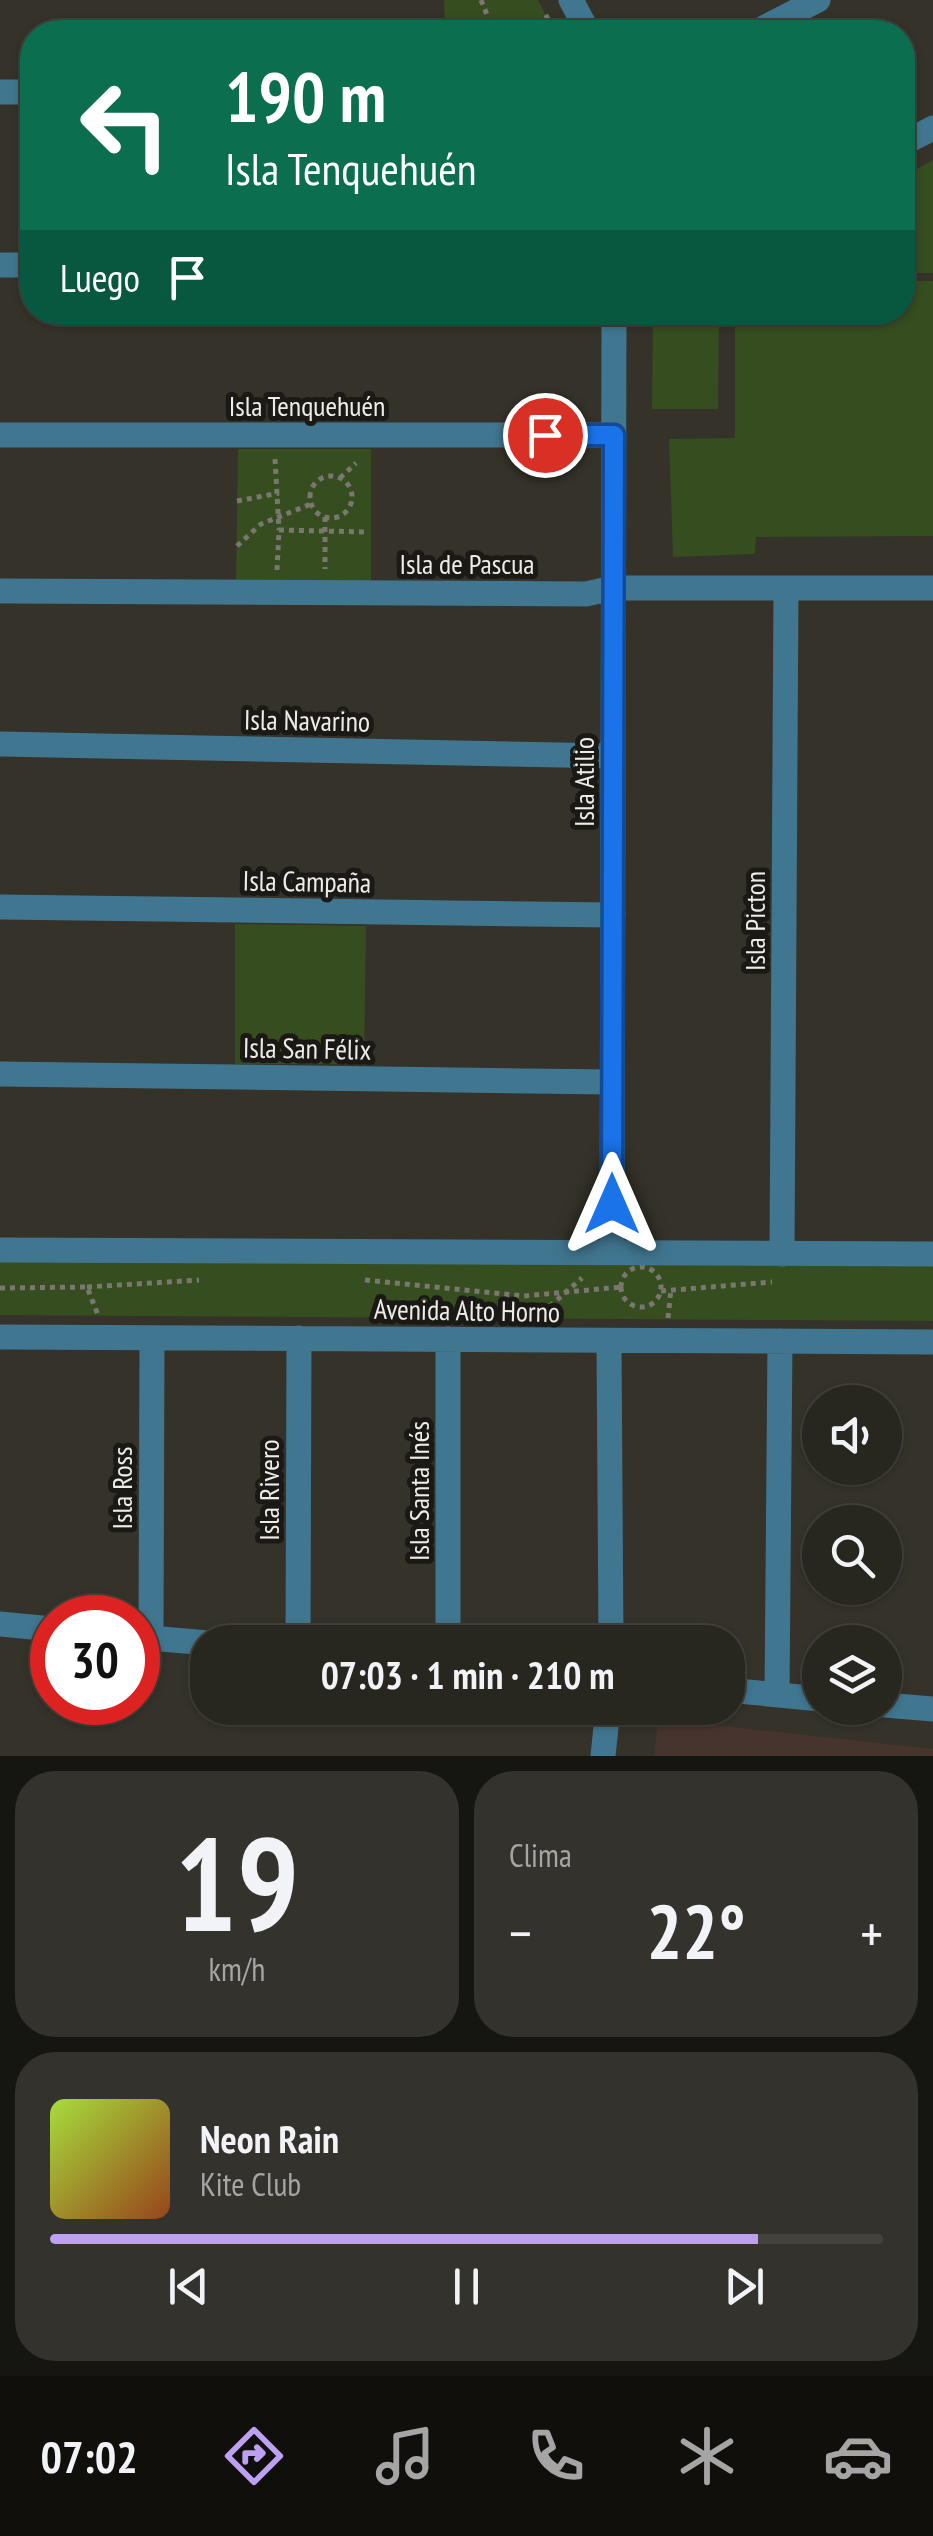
<!DOCTYPE html>
<html lang="es">
<head>
<meta charset="utf-8">
<style>
	:root { --surface:#27261f; --page:#33322c; --text:#f1f3f6; --muted:#a4a5a4; --line:#43433d; --accent:#bca0f2 }
	body { margin:0; font-family:"PT Sans Narrow",sans-serif; background:var(--page); color:var(--text); height:100vh; display:flex; flex-direction:column; font-size:38px; white-space:nowrap }
	* { box-sizing:border-box; margin:0 }
	p { font-size:32px; color:var(--muted) }
	.icon { flex:none; width:55px; height:55px; fill:none; stroke:currentColor; stroke-width:2; stroke-linecap:round; stroke-linejoin:round }
	.map { position:relative; height:1756px; overflow:hidden }
	.side { display:flex; flex-direction:column; gap:15px; padding:15px; background:#151511; flex:1 }
	.side>* { flex:none }
	.hud { position:absolute; left:20px; top:20px; width:895px; height:305px; border-radius:40px; box-shadow:0 2px 8px #0004,0 0 0 2px var(--line); background:#0b6e4f; color:#fff; overflow:hidden }
	.tools { position:absolute; left:802px; top:1385px; display:grid; gap:20px }
	.tools a { display:grid; place-items:center; width:100px; height:100px; border-radius:50%; background:var(--surface); box-shadow:0 2px 8px #0004,0 0 0 2px var(--line); font-size:50px }
	.speed { position:absolute; left:30px; top:1595px; display:flex; gap:20px; font-size:50px; font-weight:700; text-align:center }
	.speed>* { display:grid; place-content:center; width:130px; height:130px; border-radius:50%; background:var(--surface); box-shadow:0 2px 8px #0004,0 0 0 2px var(--line); line-height:1 }
	.speed .limit { border:15px solid #d22; background:#fff; color:#111 }
	.pin { position:absolute; display:grid; place-items:center; width:85px; height:85px; color:#fff; margin:-42px; border:5px solid #fff; border-radius:50%; box-shadow:0 2px 10px #0007 }
	.me { position:absolute; width:110px; margin:-55px; rotate:0deg; stroke-linejoin:round; filter:drop-shadow(0 0 8px #0008) }
	.turn { display:flex; align-items:center; gap:35px; height:210px; padding:0 40px; font-size:45px }
	.turn .icon { width:130px; height:130px; stroke-width:2.5 }
	.turn b { display:block; font-size:70px; line-height:85px }
	.then { display:flex; align-items:center; height:95px; padding:0 40px; background:#0003; gap:20px; font-size:38px }
	.big { font-size:75px; font-weight:600; line-height:1.1 }
	.side .card { flex:1; display:flex; flex-direction:column; justify-content:center; gap:15px; min-width:0; padding:0 35px; border-radius:40px; background:var(--page) }
	.side .dial { align-items:center; gap:0 }
	.dial b { font-size:130px; line-height:1 }
	.song { display:flex; align-items:center; gap:30px }
	.cover { width:120px; height:120px; border-radius:15px; background:linear-gradient(135deg,hsl(80 70% 55%),hsl(20 70% 35%)) }
	.played { height:10px; border-radius:5px; background:linear-gradient(90deg,var(--accent) 85%,var(--line) 85%) }
	.keys { display:flex; justify-content:space-around; direction:ltr }
	.heat { display:flex; justify-content:space-between; align-items:center; font-size:55px; direction:ltr }
	.side .tiles { flex:1; display:grid; gap:15px; grid-template-columns:1fr 1fr }
	.card:last-child { grid-column:span 2 }
	.trip { position:absolute; left:190px; top:1625px; width:555px; height:100px; border-radius:40px; background:var(--surface); box-shadow:0 2px 8px #0004,0 0 0 2px var(--line); font-weight:600; line-height:100px; text-align:center }
	.dock { display:flex; height:160px; justify-content:space-around; align-items:center; background:#100f0c; color:var(--muted) }
	.dock .icon { width:70px; height:70px }
	.dock .current { color:var(--accent) }
	.dock b { font-size:45px; color:var(--text) }
	.map>svg:first-child { display:block }
	.industrial { fill:#47342e }
	.green { fill:#364d1f }
	.lines { fill:none; stroke-linecap:round; stroke-linejoin:round }
	.path { stroke:#79776f; stroke-width:5; stroke-dasharray:5 5; stroke-linecap:butt }
	.minor { stroke:#417690; stroke-width:25 }
	.route-casing { stroke:#114b97; stroke-width:25 }
	.route { stroke:#1a73e8; stroke-width:18 }
	.labels { text-anchor:middle; dominant-baseline:central; stroke-width:10; stroke-linejoin:round; paint-order:stroke }
	.street-label { font-size:28px; fill:#edece6; stroke:#1a1915 }
</style>
</head>
<body>
<div class="map">
<svg width="933" height="1756" viewBox="0 0 933 1756">
	<rect width="100%" height="100%" fill="#343229"/>
	<!-- industrial -->
	<path class="industrial" d="M658 1719 933 1749V1756H654Z"/>
	<!-- green -->
	<path class="green" d="M444 0H538L554 32H445Z
		M933 160V273H903V177Z
		M903 281H933V536L756 537 755 554 673 557 669 439 735 438V313L902 312Z
		M653 313H719L718 409H652Z
		M238 449H371V583L236 582Z
		M235 924 366 926 364 1064H235Z
		M0 1261 933 1264V1321L0 1315Z"/>
	<g class="lines">
		<!-- path -->
		<path class="path" d="M481 0 494 32
			M518 32 553 14
			M275 459 279 530
			M310 497a21 21 0 1 1 42 0a21 21 0 1 1-42 0Z
			M340 478 356 463
			M237 501 279 493
			M325 517V569
			M237 546 261 524 311 504
			M277 570 279 530 367 532
			M621 1287a20 20 0 1 1 40 0a20 20 0 1 1-40 0Z
			M365 1280 524 1296 621 1287
			M87 1287 199 1280
			M0 1288 87 1287 98 1315
			M661 1291 772 1282
			M542 1313 582 1278
			M668 1318 671 1289"/>
		<!-- minor -->
		<path class="minor" d="M571 0 588 32
			M756 32 818 0
			M0 92H32
			M902 144 933 128
			M0 265H32
			M0 435H614
			M0 591 586 594 613 588H933
			M0 744 613 756
			M0 907 613 915
			M0 1074 612 1082
			M0 1250 933 1254
			M612 1252 614 312
			M782 1254 786 588
			M0 1337 933 1342
			M448 1339V1642
			M609 1341 611 1642
			M0 1624 52 1629
			M138 1637 208 1643
			M151 1638 152 1338
			M298 1642 299 1338
			M728 1690 820 1699
			M777 1695 780 1341
			M885 1705 933 1709
			M603 1756 608 1708"/>
	</g>
	<g class="lines">
		<!-- route casing -->
		<g class="route-casing">
			<path id="route" d="M545 435H614L612 1204"/>
		</g>
		<!-- route -->
		<use href="#route" class="route"/>
	</g>
	<g class="labels">
		<!-- street labels -->
		<g class="street-label">
			<text x="307" y="405">Isla Tenquehuén</text>
			<text x="467" y="563">Isla de Pascua</text>
			<text transform="translate(307 720) rotate(1)">Isla Navarino</text>
			<text transform="translate(583 782) rotate(-90)">Isla Atilio</text>
			<text transform="translate(307 881) rotate(1)">Isla Campaña</text>
			<text transform="translate(754 921) rotate(-90)">Isla Picton</text>
			<text transform="translate(307 1048) rotate(1)">Isla San Félix</text>
			<text transform="translate(467 1310) rotate(1)">Avenida Alto Horno</text>
			<text transform="translate(121 1488) rotate(-90)">Isla Ross</text>
			<text transform="translate(268 1490) rotate(-90)">Isla Rivero</text>
			<text transform="translate(418 1491) rotate(-90)">Isla Santa Inés</text>
		</g>
	</g>
</svg>
<div class="tools">
<a><svg class="icon" aria-label="sound" viewBox="0 0 24 24"><path d="M4 9h4l5-4v14l-5-4H4zM17 9q2 3 0 6"/></svg></a>
<a><svg class="icon" aria-label="search" viewBox="0 0 24 24"><circle cx="10" cy="10" r="6"/><path d="M15 15l6 6"/></svg></a>
<a><svg class="icon" aria-label="layers" viewBox="0 0 24 24"><path d="M12 4l9 5-9 5-9-5zM3 14l9 5 9-5"/></svg></a>
</div>
<div class="speed"><div class="limit">30</div></div>
<div class="pin" style="left:545px;top:435px;background:#d93025"><svg class="icon" aria-label="arrive" viewBox="0 0 24 24"><path d="M6 21V4h12l-3 4 3 4H6"/></svg></div>
<svg class="me" style="left:612px;top:1204px" viewBox="-20 -20 40 40"><path d="M0-17L14 15 0 8-14 15z" fill="#1a73e8" stroke="#fff" stroke-width="4"/></svg>
<div class="trip">07:03 · 1 min · 210 m</div>
<div class="hud">
<div class="turn"><svg class="icon" aria-label="left" viewBox="0 0 24 24"><path d="M17 20v-9H6M10 6l-5 5 5 5"/></svg><div><b>190 m</b>Isla Tenquehuén</div></div>
<div class="then">Luego<svg class="icon" aria-label="arrive" viewBox="0 0 24 24"><path d="M6 21V4h12l-3 4 3 4H6"/></svg></div>
</div>
</div>
<section class="side">
<div class="tiles">
<div class="card dial"><b>19</b><p>km/h</p></div>
<div class="card"><p>Clima</p>
<div class="heat"><a>−</a><b class="big">22°</b><a>+</a></div>
</div>
<div class="card">
<div class="song"><i class="cover"></i><div><b>Neon Rain</b><p>Kite Club</p></div></div>
<div class="played"></div>
<div class="keys"><svg class="icon" aria-label="previous" viewBox="0 0 24 24"><path d="M18 5L8 12l10 7zM5 5v14"/></svg><svg class="icon" aria-label="pause" viewBox="0 0 24 24"><path d="M8 5v14M16 5v14"/></svg><svg class="icon" aria-label="next" viewBox="0 0 24 24"><path d="M6 5l10 7-10 7zM19 5v14"/></svg></div>
</div>
</div>
</section>
<nav class="dock">
<b>07:02</b>
<svg class="icon current" aria-label="directions" viewBox="0 0 24 24"><path d="M12 3l9 9-9 9-9-9zM9 14v-3h6M13 9l2 2-2 2"/></svg>
<svg class="icon" aria-label="music" viewBox="0 0 24 24"><path d="M9 18V5l10-2v13"/><circle cx="6" cy="18" r="3"/><circle cx="16" cy="16" r="3"/></svg>
<svg class="icon" aria-label="phone" viewBox="0 0 24 24"><path d="M5 4h4l2 5-3 2q2 4 5 5l2-3 5 2v4C11 20 4 13 5 4z"/></svg>
<svg class="icon" aria-label="climate" viewBox="0 0 24 24"><path d="M12 3v18M4 7l16 10M4 17L20 7"/></svg>
<svg class="icon" aria-label="car" viewBox="0 0 24 24"><path d="M5 17H2v-5l4-1 3-4h7l3 4 3 1v5h-3M9 17h6M6 11h13"/><circle cx="7" cy="17" r="2"/><circle cx="17" cy="17" r="2"/></svg>
</nav>
</body>
</html>
